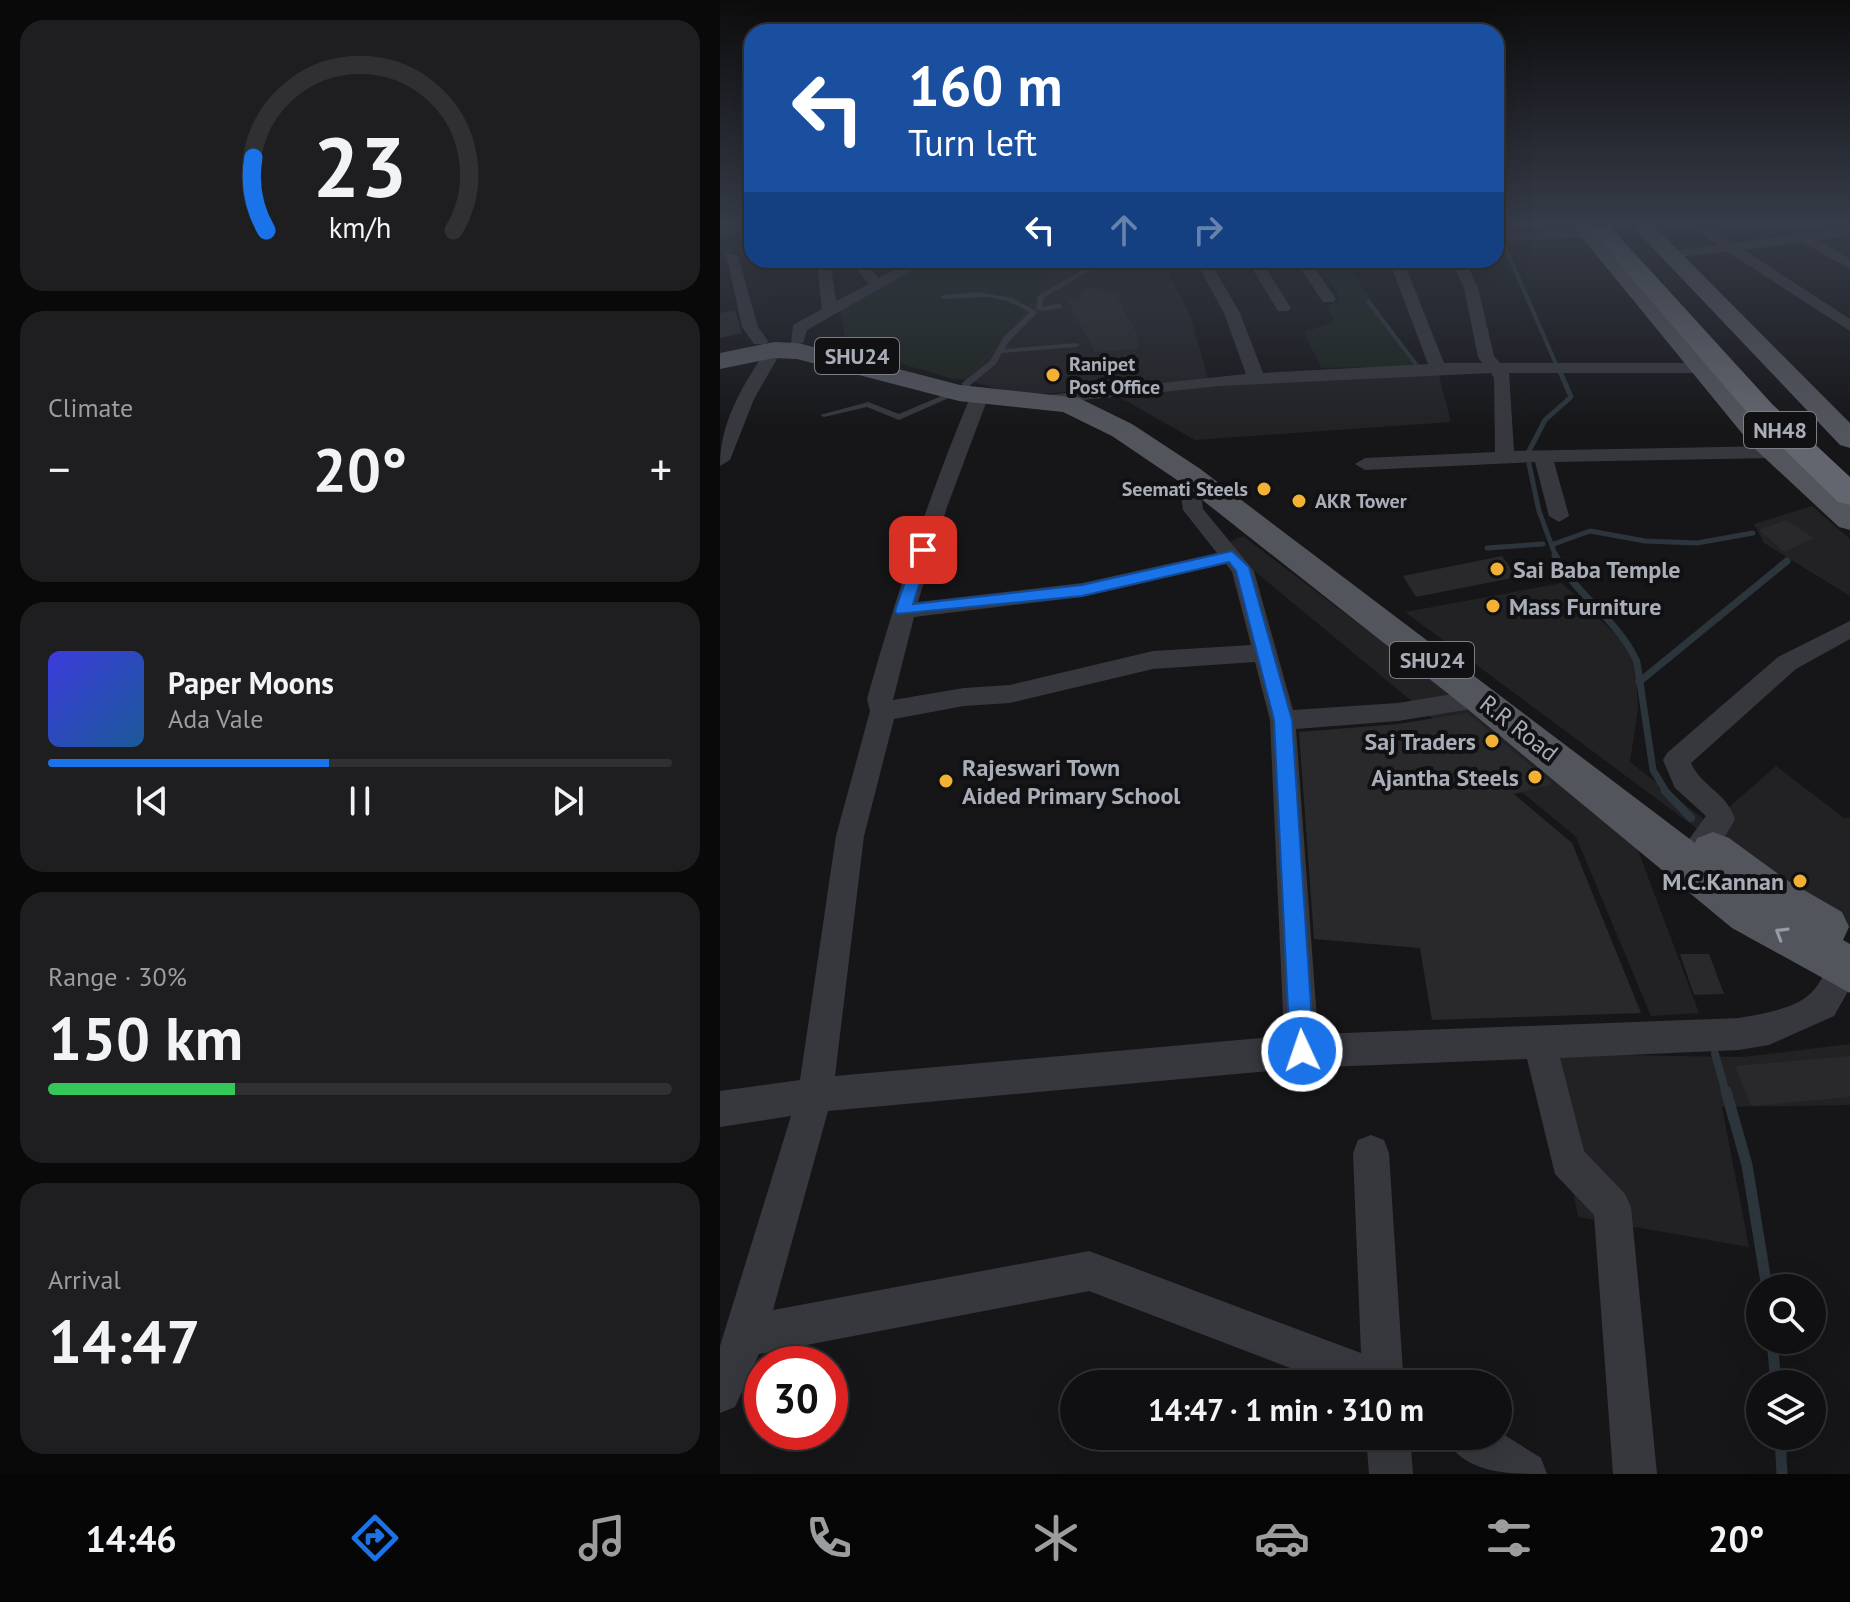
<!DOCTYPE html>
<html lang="en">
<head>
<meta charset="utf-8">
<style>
	:root { --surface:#101012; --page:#1e1e20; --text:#f1f3f6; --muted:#9c9d9f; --line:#303032; --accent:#1a73e8 }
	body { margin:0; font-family:"PT Sans",sans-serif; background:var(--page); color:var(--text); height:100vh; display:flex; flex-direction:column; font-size:30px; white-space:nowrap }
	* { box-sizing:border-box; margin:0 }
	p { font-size:26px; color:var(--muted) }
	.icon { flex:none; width:44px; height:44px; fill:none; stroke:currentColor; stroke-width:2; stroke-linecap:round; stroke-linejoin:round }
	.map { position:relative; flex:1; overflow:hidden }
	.drawer { display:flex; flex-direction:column; gap:20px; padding:20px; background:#09090a; width:720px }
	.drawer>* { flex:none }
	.top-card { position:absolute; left:24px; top:24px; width:760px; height:244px; border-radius:24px; box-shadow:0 8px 32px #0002,0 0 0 2px var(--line); background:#1a4fa0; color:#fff; overflow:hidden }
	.buttons { position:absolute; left:1026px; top:1274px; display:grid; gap:16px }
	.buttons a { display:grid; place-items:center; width:80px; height:80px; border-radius:50%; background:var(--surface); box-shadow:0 8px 32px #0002,0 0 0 2px var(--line); font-size:40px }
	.speed { position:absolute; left:24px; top:1346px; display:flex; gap:16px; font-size:40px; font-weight:700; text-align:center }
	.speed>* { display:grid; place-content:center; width:104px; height:104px; border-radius:50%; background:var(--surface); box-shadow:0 8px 32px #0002,0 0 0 2px var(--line); line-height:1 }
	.speed .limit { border:12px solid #d22; background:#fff; color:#111 }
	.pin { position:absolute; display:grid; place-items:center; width:68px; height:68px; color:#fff; margin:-34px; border-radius:16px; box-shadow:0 4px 12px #0006 }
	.me { position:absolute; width:88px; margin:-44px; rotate:357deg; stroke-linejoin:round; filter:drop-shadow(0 0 6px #0008) }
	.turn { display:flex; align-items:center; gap:28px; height:168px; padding:0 32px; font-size:36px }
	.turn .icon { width:104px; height:104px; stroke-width:2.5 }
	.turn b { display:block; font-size:56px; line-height:68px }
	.lanes { display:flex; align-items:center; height:76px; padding:0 32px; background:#0003; justify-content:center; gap:40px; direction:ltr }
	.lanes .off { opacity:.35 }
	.big { font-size:60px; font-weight:600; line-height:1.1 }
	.drawer .card { flex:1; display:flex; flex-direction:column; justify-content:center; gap:12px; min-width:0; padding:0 28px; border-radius:24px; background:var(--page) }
	.drawer .dial { align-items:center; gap:0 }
	.dial svg { height:208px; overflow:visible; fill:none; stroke:var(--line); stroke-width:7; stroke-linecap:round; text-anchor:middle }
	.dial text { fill:var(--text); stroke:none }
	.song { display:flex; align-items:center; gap:24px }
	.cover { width:96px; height:96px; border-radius:12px; background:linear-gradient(135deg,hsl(240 70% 55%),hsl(210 70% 35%)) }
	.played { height:8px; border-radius:4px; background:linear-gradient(90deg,var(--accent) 45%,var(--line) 45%) }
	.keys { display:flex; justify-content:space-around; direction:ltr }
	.heat { display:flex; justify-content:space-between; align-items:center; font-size:44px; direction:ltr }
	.charge { height:12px; border-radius:6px; background:linear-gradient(90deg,#34c759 30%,var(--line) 0) }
	.trip { position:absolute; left:340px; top:1370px; width:452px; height:80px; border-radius:40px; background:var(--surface); box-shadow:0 8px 32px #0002,0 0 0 2px var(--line); font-weight:600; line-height:80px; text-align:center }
	.dock { display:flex; height:128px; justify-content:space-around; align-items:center; background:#060607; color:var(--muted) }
	.dock .icon { width:56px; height:56px }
	.dock .active { color:var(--accent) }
	.dock b { font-size:36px; color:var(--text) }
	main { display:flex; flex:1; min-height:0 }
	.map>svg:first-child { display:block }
	.built { fill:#222225 }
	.green { fill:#1c231d }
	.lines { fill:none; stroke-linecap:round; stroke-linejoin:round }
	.stream-far4 { stroke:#2c353c; stroke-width:4 }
	.stream-far3 { stroke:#2c353c; stroke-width:5 }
	.stream-far2 { stroke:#2c353c; stroke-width:7 }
	.stream-far1 { stroke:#2c353c; stroke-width:8 }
	.stream { stroke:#2c353c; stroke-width:11 }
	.building { fill:#29292c }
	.lane { fill:#37383d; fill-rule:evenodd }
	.street { fill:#37383d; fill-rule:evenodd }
	.primary { fill:#53555c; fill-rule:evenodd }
	.highway { fill:#63666e; fill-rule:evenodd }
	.oneway { stroke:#979ba6 }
	.route { fill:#1a73e8; stroke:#114b97; stroke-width:2 }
	.poi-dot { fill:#f2b134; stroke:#111113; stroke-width:3 }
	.labels { text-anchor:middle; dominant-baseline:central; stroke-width:8; stroke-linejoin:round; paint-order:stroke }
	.far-poi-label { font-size:20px; font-weight:bold; fill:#a8adb8; stroke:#111113; text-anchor:start }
	.shield { fill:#111113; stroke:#7b7e86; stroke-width:2 }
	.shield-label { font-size:22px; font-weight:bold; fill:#a8adb8 }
	.poi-label { font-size:24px; font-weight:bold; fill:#a8adb8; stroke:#111113; text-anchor:start }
	.street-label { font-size:24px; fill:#a8adb8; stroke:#111113 }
</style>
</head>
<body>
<main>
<section class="drawer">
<div class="card dial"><svg viewBox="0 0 100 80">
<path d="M14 69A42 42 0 1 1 86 69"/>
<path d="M14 69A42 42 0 0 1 9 41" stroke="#1a73e8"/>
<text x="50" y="56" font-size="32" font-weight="700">23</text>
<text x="50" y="72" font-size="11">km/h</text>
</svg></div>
<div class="card"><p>Climate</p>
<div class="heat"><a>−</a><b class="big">20°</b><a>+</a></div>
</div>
<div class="card">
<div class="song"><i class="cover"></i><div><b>Paper Moons</b><p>Ada Vale</p></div></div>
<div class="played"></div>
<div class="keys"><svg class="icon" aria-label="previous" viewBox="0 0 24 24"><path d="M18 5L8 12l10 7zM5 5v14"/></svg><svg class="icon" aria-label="pause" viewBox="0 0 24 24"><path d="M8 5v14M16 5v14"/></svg><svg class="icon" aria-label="next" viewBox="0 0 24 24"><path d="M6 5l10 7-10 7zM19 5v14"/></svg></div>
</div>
<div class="card"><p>Range · 30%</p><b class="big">150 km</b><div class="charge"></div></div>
<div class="card"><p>Arrival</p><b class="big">14:47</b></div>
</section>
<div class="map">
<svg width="1130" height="1474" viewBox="0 0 1130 1474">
	<rect width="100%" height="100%" fill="#161618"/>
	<!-- built -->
	<path class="built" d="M208 260H442L471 318 488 379 303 396 126 347 121 312 113 309Z
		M718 372 731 422 475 440 399 397 503 383Z
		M1092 506 1130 539V596L1044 543 1034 524Z
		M523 536 910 829 979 1013 931 1016 856 837 539 575 507 543Z
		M842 583 915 653 918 709 910 762 990 824 1056 766 1124 818 1130 817V928L1065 894 685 612Z
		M1130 1044V1105L1002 1107 1029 1247 858 1217 828 1054 1022 1057Z"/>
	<!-- green -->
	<path class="green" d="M208 260H339L324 266 329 282 245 379H233L126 347 121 312 113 309Z
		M596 260H625L682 347 702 366 601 368 584 332 614 322 607 305 619 302 618 294Z"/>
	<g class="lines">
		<!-- stream-far4 -->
		<path class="stream-far4" d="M776 226 839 371
			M648 301 695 363"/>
		<!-- stream-far3 -->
		<path class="stream-far3" d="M809 451 825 420 851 397 839 369
			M809 464 819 511 836 557
			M834 544 870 531 925 541 977 543 1033 533
			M767 548 823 544"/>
		<!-- stream-far2 -->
		<path class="stream-far2" d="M835 555C856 596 898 619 917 662L933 770 947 793
			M919 682 1067 561"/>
		<!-- stream-far1 -->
		<path class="stream-far1" d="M945 791 971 818
			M995 1054 1006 1093"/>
		<!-- stream -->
		<path class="stream" d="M1006 1091 1027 1165 1047 1288
			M1052 1340 1056 1384
			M1060 1436 1062 1474"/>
	</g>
	<!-- building -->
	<path class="building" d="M365 286 382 291 384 295 394 293 416 332 418 349 375 352 347 300 360 298Z
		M15 310 22 333 0 338V313Z
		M1066 520 1094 538 1064 552 1039 530Z
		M782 556 797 577 696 597 683 576Z
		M747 713 833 784 794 794 852 843 921 1013 712 1020 700 948 594 939 579 732 678 724Z
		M960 954H989L1004 994 974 995Z
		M1130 1056V1097L1031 1106 1015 1066Z"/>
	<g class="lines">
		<!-- lane -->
		<path class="lane" d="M380 260H388L323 298V307L338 304H341V308L321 311 316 309 318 296Z
			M257 292 292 298 318 312 289 341 285 349 356 343 360 345 356 347 282 353 276 364 248 387H242V383L270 361 283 338 310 312 287 301 268 297 223 299 220 297 223 295Z
			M233 391 240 393 179 420 147 407 104 417 100 415 148 402 179 414Z"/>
		<!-- street -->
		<path class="street" d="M18 224H32V229L0 236V228Z
			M968 224H984L1013 243 1072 235 1079 231 1086 234 1130 228V236L1098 240 1130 259V269L1082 242 1024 250 1130 319V331L1008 252 946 258V252L997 245Z
			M869 230 874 231V237L790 241 783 237 790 233Z
			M6 253 18 256 38 327 48 341 46 344H34L22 327Z
			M104 260H125L111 267 116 301 149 284 128 260H143L159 278 192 260H210L87 330 83 343H71L73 325 102 309 97 265Z
			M475 260H489L520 313 543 373 708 364 669 260H683L724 363H762L758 357 744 288 731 260H745L758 288 774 356 780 363H982L990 368 982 373H789L794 451 1055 446 1064 452 1055 458 834 462 849 516 839 522 829 516 815 462 645 470 635 464 645 458 775 452 774 378 771 373 500 386 313 405 310 401 319 396 526 374 504 313Z
			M527 260H541L571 308 568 311H558Z
			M575 260H589L616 299 613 302H603Z
			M54 345 62 350 34 399 10 460 0 466C0 420 24 384 48 347Z
			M260 390 269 395 227 507 198 602 362 583 497 553 463 510 458 474 468 468 478 474 483 509 534 571 573 710 678 703 745 692 754 694 758 701 754 708 745 710 678 721 576 729 598 1034 1019 1018C1041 1014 1075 1009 1091 993 1107 978 1108 953 1130 944V988L1114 1016 1049 1045 1019 1050 840 1058 864 1151 905 1194 911 1207 937 1474H893L874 1215 835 1174 807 1059 582 1068 108 1111 53 1310 369 1251 641 1353 633 1153 638 1140 651 1135 664 1140 669 1153 683 1373 688 1384H612L369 1291 39 1354 15 1407 0 1413V1346L71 1116 0 1127V1091L80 1080 116 836 150 711 147 699C176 596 209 495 251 395ZM506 564 512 572 531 645 433 651 290 685 244 688 173 700 194 617 362 597ZM535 662 550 720 564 1036 115 1076 144 836 174 719 244 706 290 703 433 669Z
			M1130 621V639L1076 669 971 763C981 786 1007 793 1015 819 1006 837 992 858 971 851L967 842 986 816 955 788 943 760 947 753 1058 657Z
			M778 1431 821 1458 827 1474C787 1474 743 1474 724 1436H778Z
			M646 1436H690L693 1474H649Z"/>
		<!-- primary -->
		<path class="primary" d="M851 224H872L1054 436 1130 503V530L1119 527 1034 448Z
			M910 224H932L1130 423V448L1120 445Z
			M54 342 78 343 240 385 359 398 412 424 479 468 975 843 977 838 993 832 1009 838 1065 879 1122 912 1129 927 1123 940 1130 944V993L1012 928 745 707 457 480 392 436 343 412 239 401 77 359 54 358 0 369V353Z"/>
		<!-- highway -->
		<path class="highway" d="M865 224H888L1053 405 1130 477V505L1118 502 1031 417Z"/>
	</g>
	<!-- one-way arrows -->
	<defs><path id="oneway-chevron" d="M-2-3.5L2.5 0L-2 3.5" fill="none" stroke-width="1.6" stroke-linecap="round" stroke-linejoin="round" transform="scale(2)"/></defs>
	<use class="oneway" href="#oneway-chevron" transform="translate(1061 933) rotate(-149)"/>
	<!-- sky -->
	<linearGradient id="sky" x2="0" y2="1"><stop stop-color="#0c0c0d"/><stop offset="0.52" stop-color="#363c48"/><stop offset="1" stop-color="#363c48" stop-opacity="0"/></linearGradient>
	<rect width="1130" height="430" fill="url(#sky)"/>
	<!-- route -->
	<path class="route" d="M203 545 210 550 193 604 362 585 512 551 529 567 572 720 594 1051 591 1059 582 1063 574 1059 570 1051 554 720 516 571 509 562 362 596 177 614 175 611 196 550Z"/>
	<!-- markers -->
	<g class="poi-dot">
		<circle cx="333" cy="375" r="8"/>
		<circle cx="544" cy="489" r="8"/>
		<circle cx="579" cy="501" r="8"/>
		<circle cx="777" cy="569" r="8"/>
		<circle cx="773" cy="606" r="8"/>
		<circle cx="772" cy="741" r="8"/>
		<circle cx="815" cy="777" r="8"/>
		<circle cx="226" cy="781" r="8"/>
		<circle cx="1080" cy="881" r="8"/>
	</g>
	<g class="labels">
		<!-- far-poi labels -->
		<g class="far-poi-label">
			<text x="349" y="364">Ranipet<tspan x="349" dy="23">Post Office</tspan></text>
			<text x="528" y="489" text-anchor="end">Seemati Steels</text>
			<text x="595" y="501">AKR Tower</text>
		</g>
		<!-- shield labels -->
		<g class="shield">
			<rect x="95" y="338" width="84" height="36" rx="6"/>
			<rect x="1024" y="412" width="72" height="36" rx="6"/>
			<rect x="670" y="642" width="84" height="36" rx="6"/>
		</g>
		<g class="shield-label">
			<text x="137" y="356">SHU24</text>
			<text x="1060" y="430">NH48</text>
			<text x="712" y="660">SHU24</text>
		</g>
		<!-- poi labels -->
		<g class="poi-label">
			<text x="793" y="569">Sai Baba Temple</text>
			<text x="789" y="606">Mass Furniture</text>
			<text x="756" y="741" text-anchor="end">Saj Traders</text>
			<text x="242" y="767">Rajeswari Town<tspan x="242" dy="28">Aided Primary School</tspan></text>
			<text x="799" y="777" text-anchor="end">Ajantha Steels</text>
			<text x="1064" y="881" text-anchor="end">M.C.Kannan</text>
		</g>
		<!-- street labels -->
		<g class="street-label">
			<text transform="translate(799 728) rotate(38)">R.R Road</text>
		</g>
	</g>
</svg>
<div class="buttons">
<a><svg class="icon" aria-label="search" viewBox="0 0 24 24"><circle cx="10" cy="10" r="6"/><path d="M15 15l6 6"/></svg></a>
<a><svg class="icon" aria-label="layers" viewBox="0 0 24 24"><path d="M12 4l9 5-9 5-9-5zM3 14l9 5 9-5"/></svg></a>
</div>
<div class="speed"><div class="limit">30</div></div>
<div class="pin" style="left:203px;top:550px;background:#d93025"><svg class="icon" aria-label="arrive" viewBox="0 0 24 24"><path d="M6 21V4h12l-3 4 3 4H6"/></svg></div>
<svg class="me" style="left:582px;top:1051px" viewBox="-20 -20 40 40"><circle r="17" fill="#1a73e8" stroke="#fff" stroke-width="3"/><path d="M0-11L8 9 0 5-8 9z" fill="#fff"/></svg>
<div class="trip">14:47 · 1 min · 310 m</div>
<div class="top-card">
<div class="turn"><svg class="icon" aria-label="left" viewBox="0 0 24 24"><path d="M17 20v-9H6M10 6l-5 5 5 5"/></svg><div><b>160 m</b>Turn left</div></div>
<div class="lanes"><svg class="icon" aria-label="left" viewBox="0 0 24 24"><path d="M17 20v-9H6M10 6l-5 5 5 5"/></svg><svg class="icon off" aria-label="ahead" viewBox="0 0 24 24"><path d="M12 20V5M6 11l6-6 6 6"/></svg><svg class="icon off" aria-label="right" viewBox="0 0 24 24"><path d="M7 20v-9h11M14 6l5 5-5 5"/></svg></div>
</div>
</div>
</main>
<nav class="dock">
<b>14:46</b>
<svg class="icon active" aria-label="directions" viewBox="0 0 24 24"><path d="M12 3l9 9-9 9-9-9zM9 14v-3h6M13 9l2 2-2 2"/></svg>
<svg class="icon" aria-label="music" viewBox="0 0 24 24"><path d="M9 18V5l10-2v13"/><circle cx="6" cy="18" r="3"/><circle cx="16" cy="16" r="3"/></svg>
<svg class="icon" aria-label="phone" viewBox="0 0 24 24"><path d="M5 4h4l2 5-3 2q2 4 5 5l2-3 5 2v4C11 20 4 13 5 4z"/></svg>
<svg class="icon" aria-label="climate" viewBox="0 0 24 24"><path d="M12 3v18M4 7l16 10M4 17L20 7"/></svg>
<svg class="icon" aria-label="car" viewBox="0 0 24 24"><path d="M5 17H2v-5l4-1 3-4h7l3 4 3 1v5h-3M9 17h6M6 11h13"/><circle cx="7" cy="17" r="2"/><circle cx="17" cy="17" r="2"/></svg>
<svg class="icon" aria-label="filters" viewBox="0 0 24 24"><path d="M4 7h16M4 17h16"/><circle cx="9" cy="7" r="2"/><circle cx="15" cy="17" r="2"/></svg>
<b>20°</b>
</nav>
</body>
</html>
